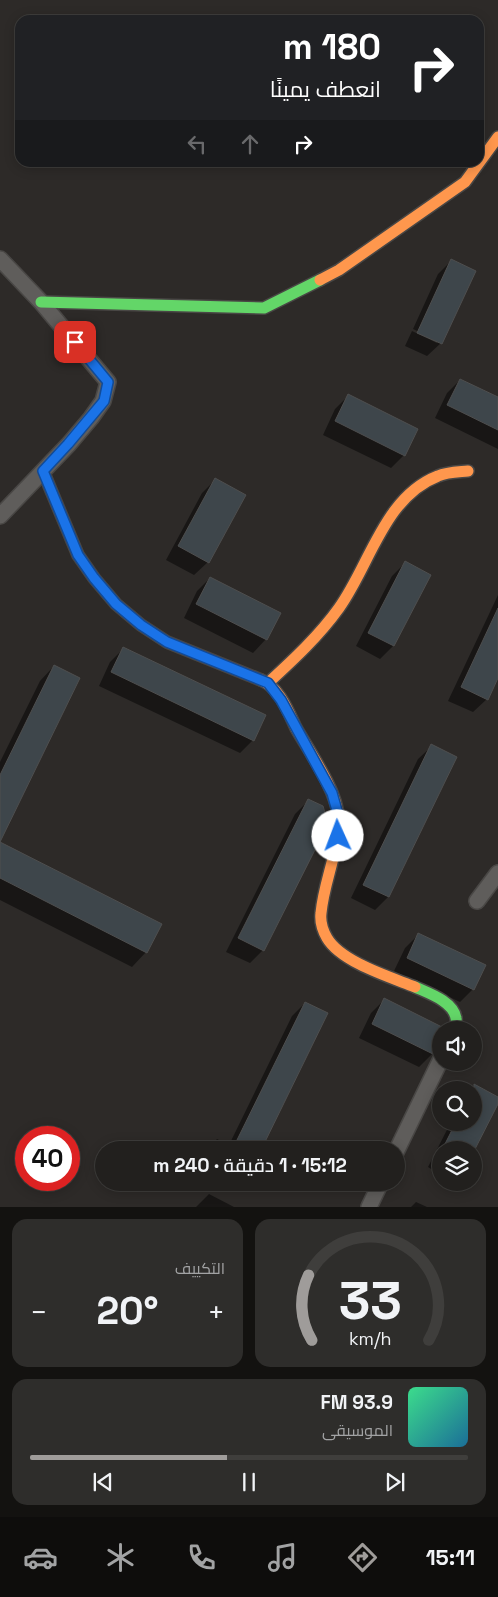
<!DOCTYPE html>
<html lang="ar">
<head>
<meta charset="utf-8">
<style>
	:root { --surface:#22201e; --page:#2e2d2b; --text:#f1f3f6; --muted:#a2a3a4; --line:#3f3e3c; --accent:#9f9c9a }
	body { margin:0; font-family:"Space Grotesk",Cairo,sans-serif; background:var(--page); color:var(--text); direction:rtl; height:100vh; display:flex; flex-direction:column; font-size:19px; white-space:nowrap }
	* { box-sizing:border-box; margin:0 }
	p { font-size:16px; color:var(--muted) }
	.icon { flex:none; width:28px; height:28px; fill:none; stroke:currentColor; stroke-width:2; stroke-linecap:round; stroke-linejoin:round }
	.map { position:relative; height:1207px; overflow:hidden; direction:ltr }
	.side { display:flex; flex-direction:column; gap:12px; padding:12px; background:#131210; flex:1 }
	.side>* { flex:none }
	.banner { position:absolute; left:15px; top:15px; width:469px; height:152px; border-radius:15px; box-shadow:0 2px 12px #0003,0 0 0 1px var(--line); direction:rtl; background:#202124; color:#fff; overflow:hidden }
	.tools { position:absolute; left:432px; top:1021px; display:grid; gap:10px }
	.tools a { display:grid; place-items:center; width:50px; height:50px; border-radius:50%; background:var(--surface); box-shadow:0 2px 12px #0003,0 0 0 1px var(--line); font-size:25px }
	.speed { position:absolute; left:15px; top:1126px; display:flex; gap:10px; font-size:25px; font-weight:700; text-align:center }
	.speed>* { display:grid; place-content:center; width:65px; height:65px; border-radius:50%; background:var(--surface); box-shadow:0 2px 12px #0003,0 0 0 1px var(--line); line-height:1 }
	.speed .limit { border:8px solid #d22; background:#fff; color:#111 }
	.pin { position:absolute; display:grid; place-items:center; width:42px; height:42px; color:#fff; margin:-21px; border-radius:10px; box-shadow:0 2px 8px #0006 }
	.me { position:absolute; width:55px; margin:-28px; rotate:358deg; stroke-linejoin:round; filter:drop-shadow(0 0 4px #0008) }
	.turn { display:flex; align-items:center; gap:18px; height:105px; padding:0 20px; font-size:22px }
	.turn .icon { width:65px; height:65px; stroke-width:2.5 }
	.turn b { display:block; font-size:35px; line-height:42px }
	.lanes { display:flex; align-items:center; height:48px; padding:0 20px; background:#0003; justify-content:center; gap:25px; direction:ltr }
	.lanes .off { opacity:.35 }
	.big { font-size:38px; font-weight:600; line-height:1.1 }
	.side .tile { flex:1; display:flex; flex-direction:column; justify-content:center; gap:8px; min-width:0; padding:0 18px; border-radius:15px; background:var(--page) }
	.side .dial { align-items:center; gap:0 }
	.dial svg { height:130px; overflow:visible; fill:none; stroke:var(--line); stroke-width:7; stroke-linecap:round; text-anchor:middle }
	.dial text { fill:var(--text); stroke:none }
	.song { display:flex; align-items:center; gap:15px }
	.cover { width:60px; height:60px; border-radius:8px; background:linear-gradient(135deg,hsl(150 70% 55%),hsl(200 70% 35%)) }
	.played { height:5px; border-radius:2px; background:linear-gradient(90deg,var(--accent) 45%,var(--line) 45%) }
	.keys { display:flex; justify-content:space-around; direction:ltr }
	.heat { display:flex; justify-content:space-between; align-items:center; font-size:28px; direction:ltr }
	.side .tiles { flex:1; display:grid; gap:12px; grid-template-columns:1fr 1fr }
	.tile:last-child { grid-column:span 2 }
	.trip { position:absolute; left:95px; top:1141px; width:310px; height:50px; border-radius:25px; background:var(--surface); box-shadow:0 2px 12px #0003,0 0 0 1px var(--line); font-weight:600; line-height:50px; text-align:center; direction:rtl }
	.menu { display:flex; height:80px; justify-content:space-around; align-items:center; background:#0e0d0c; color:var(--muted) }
	.menu .icon { width:35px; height:35px }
	.menu .active { color:var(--accent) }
	.menu b { font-size:22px; color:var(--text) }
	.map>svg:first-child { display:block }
	.shadow { fill:#0007 }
	.building { fill:#3e464b; stroke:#4e4e4e }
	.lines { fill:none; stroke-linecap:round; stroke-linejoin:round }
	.street-casing { stroke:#494745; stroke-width:18 }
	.fast-casing { stroke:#494745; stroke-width:14 }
	.slow-casing { stroke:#494745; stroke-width:14 }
	.jam-casing { stroke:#494745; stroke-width:14 }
	.street { stroke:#5f5d5b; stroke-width:15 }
	.fast { stroke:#63d668; stroke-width:11 }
	.slow { stroke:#ff974d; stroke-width:11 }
	.jam { stroke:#b3261e; stroke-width:11 }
	.route-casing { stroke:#114b97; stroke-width:12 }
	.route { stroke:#1a73e8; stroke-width:9 }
</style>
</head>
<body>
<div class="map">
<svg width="498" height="1207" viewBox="0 0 498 1207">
	<rect width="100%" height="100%" fill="#2d2a28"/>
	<!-- shadow -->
	<path class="shadow" d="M451 261 441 343 427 356 405 346 412 331 437 343V340L413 329 438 274Z
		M460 380 498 399V449L435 418 447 393Z
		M348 396 404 455 391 468 323 435 335 409Z
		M215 480 208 562 194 575 166 560 202 493Z
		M405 563 429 575 393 646 380 659 356 646 392 576Z
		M210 578 266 639 253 653 184 618 197 591Z
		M498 595V675L487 699 473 712 448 701Z
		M123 649 253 740 240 753 99 686 110 662Z
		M54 666 0 839V762L40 681Z
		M432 746 388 897 375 910 351 898 418 759Z
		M308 801 263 950 250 963 226 952 295 814Z
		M0 843 146 952 132 967 0 900Z
		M419 934 473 989 460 1002 394 971 405 948Z
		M384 1000 441 1037 432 1054 419 1067 359 1038 371 1013Z
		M305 1003 260 1150H207L217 1139 229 1145 292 1016Z
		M475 1087 498 1098V1101L473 1150H441V1175L428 1167 451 1122H474V1090H472Z
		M206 1182H216L213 1186Z
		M209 1194 234 1207H196Z
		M416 1202 427 1207H411Z"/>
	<!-- building -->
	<path class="building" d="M451 259 476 271 442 344 417 333Z
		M460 379 498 397V430L447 405Z
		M348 394 418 429 405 456 335 421Z
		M215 478 246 495 209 563 178 546Z
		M405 561 431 575 394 646 368 633Z
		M210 577 281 613 267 640 196 604Z
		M498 608V678L488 700 461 687Z
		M123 647 266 715 254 741 111 672Z
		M54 665 80 678 0 842 162 924 147 953 0 878V775Z
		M431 744 457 757 389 897 363 885Z
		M308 799 323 806 326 816V828L264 951 238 938Z
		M418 933 486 965 474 990 407 958Z
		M384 998 442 1027 441 1040 433 1054 372 1024Z
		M305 1002 328 1013 261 1150H257L237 1140Z
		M474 1084 498 1097V1104L474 1151 442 1150 456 1122H474Z"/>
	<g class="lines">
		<!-- street casing -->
		<g class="street-casing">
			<path id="street" d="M0 259 41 302 108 382 103 401 91 418 69 444 0 516
				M477 901 498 873
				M396 1152 441 1059
				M369 1207 381 1182"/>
		</g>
		<!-- fast casing -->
		<g class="fast-casing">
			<path id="fast" d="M41 302 264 308 320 280
				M415 987C428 993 453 1001 456 1018 457 1021 455 1027 454 1030"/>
		</g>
		<!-- slow casing -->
		<g class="slow-casing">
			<path id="slow" d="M320 280 339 270 465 182 498 137
				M261 680C279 687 288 711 296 728 309 751 337 791 338 816 340 850 324 880 321 913 320 921 323 931 327 938 341 962 390 977 415 987
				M268 683C293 660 319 636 339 608 370 565 384 497 438 476 447 472 458 472 468 471"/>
		</g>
		<!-- jam casing -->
		<g class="jam-casing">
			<path id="jam" d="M43 471 78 555 94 578 116 604 141 625 167 642 261 680"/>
		</g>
		<!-- street -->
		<use href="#street" class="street"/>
		<!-- fast -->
		<use href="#fast" class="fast"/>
		<!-- slow -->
		<use href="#slow" class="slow"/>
		<!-- jam -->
		<use href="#jam" class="jam"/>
	</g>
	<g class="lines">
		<!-- route casing -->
		<g class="route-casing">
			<path id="route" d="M75 342 108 382 104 401 68 444 43 471 78 555 94 578 116 604 141 625 167 642 268 683 281 700 332 793 338 814V836"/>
		</g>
		<!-- route -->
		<use href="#route" class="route"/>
	</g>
</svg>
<div class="tools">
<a><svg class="icon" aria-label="sound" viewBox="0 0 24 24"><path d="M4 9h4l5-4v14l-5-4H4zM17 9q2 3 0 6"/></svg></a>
<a><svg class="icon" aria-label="search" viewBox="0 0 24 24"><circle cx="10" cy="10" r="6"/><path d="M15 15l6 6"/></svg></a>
<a><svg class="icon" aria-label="layers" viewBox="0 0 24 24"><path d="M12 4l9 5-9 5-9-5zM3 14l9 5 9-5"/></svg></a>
</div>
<div class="speed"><div class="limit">40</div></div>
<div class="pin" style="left:75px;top:342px;background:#d93025"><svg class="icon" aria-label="arrive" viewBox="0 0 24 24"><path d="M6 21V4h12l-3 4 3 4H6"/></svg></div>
<svg class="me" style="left:338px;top:836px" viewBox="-20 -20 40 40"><circle r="19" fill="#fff"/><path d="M0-13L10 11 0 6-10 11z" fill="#1a73e8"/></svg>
<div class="trip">15:12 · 1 دقيقة · 240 m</div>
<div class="banner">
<div class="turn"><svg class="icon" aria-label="right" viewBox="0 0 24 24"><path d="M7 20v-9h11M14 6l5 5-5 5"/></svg><div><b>180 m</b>انعطف يمينًا</div></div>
<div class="lanes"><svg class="icon off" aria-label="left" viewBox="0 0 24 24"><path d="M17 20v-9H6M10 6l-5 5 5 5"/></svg><svg class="icon off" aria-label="ahead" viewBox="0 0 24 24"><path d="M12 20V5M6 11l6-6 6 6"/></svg><svg class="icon" aria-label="right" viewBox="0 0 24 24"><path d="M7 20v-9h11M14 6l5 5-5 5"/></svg></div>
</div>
</div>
<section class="side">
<div class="tiles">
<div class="tile dial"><svg viewBox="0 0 100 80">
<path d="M14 69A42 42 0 1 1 86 69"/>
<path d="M14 69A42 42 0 0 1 12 29" stroke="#9f9c9a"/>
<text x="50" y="56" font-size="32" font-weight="700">33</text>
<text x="50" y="72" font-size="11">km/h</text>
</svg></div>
<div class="tile"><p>التكييف</p>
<div class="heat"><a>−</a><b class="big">20°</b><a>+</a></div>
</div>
<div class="tile">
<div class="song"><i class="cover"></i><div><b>93.9 FM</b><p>الموسيقى</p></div></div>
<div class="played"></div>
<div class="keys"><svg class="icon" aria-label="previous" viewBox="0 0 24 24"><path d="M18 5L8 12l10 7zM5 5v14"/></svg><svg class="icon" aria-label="pause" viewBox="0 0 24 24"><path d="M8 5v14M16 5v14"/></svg><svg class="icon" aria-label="next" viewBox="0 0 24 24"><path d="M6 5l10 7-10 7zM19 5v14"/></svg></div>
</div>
</div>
</section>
<nav class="menu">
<b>15:11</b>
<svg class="icon active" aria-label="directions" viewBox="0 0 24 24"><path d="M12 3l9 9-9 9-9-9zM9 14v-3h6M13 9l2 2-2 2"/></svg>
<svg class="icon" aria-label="music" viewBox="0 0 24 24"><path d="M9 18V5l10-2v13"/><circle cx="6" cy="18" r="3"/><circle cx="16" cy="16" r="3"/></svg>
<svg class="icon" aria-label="phone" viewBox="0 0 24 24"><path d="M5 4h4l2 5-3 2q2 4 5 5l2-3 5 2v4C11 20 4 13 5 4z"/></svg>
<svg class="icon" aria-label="climate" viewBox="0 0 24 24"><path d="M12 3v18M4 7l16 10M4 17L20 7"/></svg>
<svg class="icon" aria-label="car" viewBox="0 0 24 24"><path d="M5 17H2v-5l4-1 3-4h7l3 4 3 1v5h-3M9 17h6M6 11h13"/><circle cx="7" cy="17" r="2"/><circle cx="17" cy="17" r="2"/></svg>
</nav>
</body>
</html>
